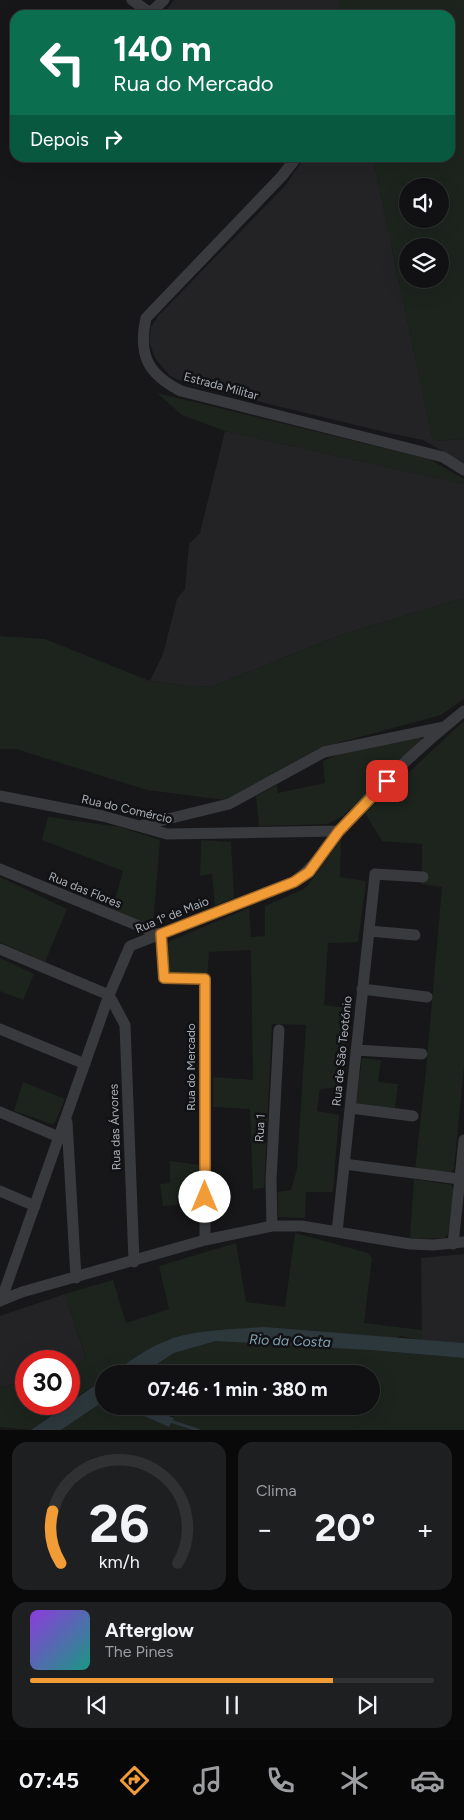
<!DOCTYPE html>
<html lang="pt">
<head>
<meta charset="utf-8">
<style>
	:root { --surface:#111113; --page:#1e1f21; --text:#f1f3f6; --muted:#9c9da0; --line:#303133; --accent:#f19c37 }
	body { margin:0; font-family:Figtree,sans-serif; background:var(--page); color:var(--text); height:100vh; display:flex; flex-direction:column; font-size:19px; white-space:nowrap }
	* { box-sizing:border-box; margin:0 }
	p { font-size:16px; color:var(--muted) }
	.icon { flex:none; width:28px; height:28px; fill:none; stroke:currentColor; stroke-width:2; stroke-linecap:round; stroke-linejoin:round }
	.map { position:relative; height:1430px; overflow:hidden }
	.details { display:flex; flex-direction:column; gap:12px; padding:12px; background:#09090a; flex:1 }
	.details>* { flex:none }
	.banner { position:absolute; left:10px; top:10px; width:445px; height:152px; border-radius:15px; box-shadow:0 5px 20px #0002,0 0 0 1px var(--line); background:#0b6e4f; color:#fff; overflow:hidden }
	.tools { position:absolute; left:399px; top:178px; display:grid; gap:10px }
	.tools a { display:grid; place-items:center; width:50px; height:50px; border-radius:50%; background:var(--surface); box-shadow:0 5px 20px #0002,0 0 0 1px var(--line); font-size:25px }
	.speed { position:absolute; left:15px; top:1350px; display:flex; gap:10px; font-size:25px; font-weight:700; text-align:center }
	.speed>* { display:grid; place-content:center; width:65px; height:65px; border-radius:50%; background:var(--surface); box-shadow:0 5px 20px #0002,0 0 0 1px var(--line); line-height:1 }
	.speed .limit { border:8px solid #d22; background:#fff; color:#111 }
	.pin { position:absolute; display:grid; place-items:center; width:42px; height:42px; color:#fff; margin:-21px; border-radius:10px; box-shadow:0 2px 8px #0006 }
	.me { position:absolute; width:55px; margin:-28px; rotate:0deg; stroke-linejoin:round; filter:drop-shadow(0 0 4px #0008) }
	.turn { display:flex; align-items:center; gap:18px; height:105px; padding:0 20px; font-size:22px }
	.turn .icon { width:65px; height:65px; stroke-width:2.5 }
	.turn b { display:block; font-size:35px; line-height:42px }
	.then { display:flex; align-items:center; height:48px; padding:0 20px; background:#0003; gap:10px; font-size:19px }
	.big { font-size:38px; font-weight:700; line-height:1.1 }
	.details .card { flex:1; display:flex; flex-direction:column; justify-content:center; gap:8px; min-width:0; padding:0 18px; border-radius:15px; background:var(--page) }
	.details .dial { align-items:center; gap:0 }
	.dial svg { height:130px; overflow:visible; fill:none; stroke:var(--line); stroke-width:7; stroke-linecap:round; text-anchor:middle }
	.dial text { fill:var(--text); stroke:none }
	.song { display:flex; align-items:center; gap:15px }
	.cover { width:60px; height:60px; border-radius:8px; background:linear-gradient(135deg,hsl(270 70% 55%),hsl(170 70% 35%)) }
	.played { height:5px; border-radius:2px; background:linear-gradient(90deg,var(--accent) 75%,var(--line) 75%) }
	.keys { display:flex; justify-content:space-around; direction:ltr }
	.heat { display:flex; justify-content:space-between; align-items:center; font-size:28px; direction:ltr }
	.details .tiles { flex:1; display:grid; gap:12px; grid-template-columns:1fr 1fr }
	.card:last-child { grid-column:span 2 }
	.trip { position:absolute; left:95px; top:1365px; width:285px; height:50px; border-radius:25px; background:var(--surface); box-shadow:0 5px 20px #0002,0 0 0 1px var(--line); font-weight:700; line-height:50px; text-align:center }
	.tabs { display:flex; height:80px; justify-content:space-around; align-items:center; background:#070708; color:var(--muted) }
	.tabs .icon { width:35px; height:35px }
	.tabs .on { color:var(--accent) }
	.tabs b { font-size:22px; color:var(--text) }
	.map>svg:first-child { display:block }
	.built { fill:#232326 }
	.green { fill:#1d241d; fill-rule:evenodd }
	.water { fill:#2d383d }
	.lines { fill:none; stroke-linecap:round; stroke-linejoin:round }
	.stream { stroke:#2d383d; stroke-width:3 }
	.minor { stroke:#383a3e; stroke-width:11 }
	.route-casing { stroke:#9d6524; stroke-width:12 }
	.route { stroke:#f19c37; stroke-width:9 }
	.labels { text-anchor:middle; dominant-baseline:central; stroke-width:5; stroke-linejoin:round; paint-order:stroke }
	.street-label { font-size:12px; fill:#a9b0b9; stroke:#121214 }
	.water-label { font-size:14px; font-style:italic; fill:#81a2b3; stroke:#121214 }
</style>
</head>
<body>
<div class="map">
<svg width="464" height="1430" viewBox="0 0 464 1430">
	<rect width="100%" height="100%" fill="#171719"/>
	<!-- built -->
	<path class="built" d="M174 0H339L342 15H170L168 8Z
		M304 158H373L433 441 464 439V463L423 440 393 434 190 385 170 376 155 358 149 341 151 327 158 316 285 186Z
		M225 431 464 484V598L338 636 214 686 196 687 150 681 163 654 177 599 185 589 189 544 200 533Z
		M464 1254V1343L422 1340 421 1258Z
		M65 1294 86 1359 69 1371V1361H26V1382L0 1387V1316Z"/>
	<!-- green -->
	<path class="green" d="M339 0H464V439L433 441 373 158H450V15H342ZM408 186H440V219H408ZM408 246H440V279H408Z
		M157 393 429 459 464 479V484L225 431 182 415Z
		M464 598V699L441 715 319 748 225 800 147 790 16 749H0V636L45 639 150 681 196 687 214 686 338 636Z
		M464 721V1066L454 1169 451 1172 415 1170 426 1071 442 887 422 884V844L382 841 365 813Z
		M418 735 422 740 344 815 328 824 259 826 256 796 277 785 278 793 325 783 323 761 337 755Z
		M48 817 120 827 160 840 153 925 112 911 123 871 42 840Z
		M341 839 340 877 366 881 358 942 328 943 324 1005 349 1008 340 1087 320 1089 317 1111 339 1115 333 1192H306L305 1218 278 1217V1192L291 1190 297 1169 306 1025 272 1024 264 1188 253 1189 250 1109 213 1107V1077L253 1080 251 950 209 952 207 977 172 975 168 970V944L170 941 249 908 251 937 265 936V906L302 890 308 885Z
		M201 840 231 842 234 898 215 906 212 874 200 876Z
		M0 877 67 909 45 962 0 942Z
		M0 958 34 974 23 1000 0 991Z
		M362 1058 381 1060 378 1082 398 1084 395 1108 356 1103Z
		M23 1082 65 1099 55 1122 52 1124 14 1111Z
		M170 1161 200 1165 199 1199H177L178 1205 163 1206 160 1184 170 1183Z
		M414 1179 451 1185 454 1191 448 1234 445 1238 410 1239Z
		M295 1233 368 1253 372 1258 364 1323 422 1330V1340L400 1336 370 1350 464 1358V1430H61L104 1401V1406H122L169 1426 174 1417 143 1406H371V1374H142L174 1353 216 1341 223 1329 169 1339 149 1349 111 1374H104V1379L69 1402V1371L86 1358 65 1294 113 1280 126 1323 169 1309 159 1266 236 1243 246 1302 285 1307Z
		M26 1382V1404H67L31 1430 0 1427V1387Z"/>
	<!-- water -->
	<path class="water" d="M264 1327 464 1343V1358L370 1350 216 1341 174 1353 142 1374H111C129 1362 147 1348 168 1340 192 1330 238 1329 264 1327Z
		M104 1379V1401L61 1430H31Z
		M122 1406H143L174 1418 169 1427Z"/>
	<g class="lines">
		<!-- stream -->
		<path class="stream" d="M170 1421 198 1430"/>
		<!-- minor -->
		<path class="minor" d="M132 0 153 15
			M150 13 164 0
			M296 158 282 176 146 318C138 354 147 374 181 391L443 457 464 470
			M0 796 103 816 167 834 339 831
			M139 826 229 804 324 752 444 727
			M0 869 161 935
			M369 931 415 935
			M161 935 164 978 205 979V1240
			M0 949 109 995 125 1025 134 1262
			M362 989 427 997
			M0 1029 85 1064
			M356 1050 422 1054
			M350 1108 413 1116
			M0 1112 59 1137
			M67 1122 76 1278
			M344 1164 460 1179
			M0 1191 35 1206
			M272 1226 271 1180 279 1030
			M337 1232 375 874 423 877
			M453 1244 464 1140
			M0 1301 22 1292 205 1240 272 1226H301L410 1244 433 1245 464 1242
			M1 1301 109 995 130 946 294 882C314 868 324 849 339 831 376 788 420 746 464 711"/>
	</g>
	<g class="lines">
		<!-- route casing -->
		<g class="route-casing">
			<path id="route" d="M205 1197V979L164 978 161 934 294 882 309 872 339 831 387 781"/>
		</g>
		<!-- route -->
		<use href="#route" class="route"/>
	</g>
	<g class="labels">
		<!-- street labels -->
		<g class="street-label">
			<text transform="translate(221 386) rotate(15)">Estrada Militar</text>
			<text transform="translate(127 809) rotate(13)">Rua do Comércio</text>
			<text transform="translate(85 890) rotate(22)">Rua das Flores</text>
			<text transform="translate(172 915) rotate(-22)">Rua 1º de Maio</text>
			<text transform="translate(342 1051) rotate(-84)">Rua de São Teotónio</text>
			<text transform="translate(191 1067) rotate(-90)">Rua do Mercado</text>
			<text transform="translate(115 1127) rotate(-92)">Rua das Árvores</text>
			<text transform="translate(260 1128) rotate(-87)">Rua 1</text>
		</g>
		<!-- water labels -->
		<g class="water-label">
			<text transform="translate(290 1341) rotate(2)">Rio da Costa</text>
		</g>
	</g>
</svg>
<div class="tools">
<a><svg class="icon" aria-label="sound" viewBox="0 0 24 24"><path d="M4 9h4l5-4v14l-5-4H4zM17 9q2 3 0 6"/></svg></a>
<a><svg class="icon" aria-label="layers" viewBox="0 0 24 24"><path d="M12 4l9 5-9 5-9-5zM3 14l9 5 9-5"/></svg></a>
</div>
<div class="speed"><div class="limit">30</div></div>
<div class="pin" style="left:387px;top:781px;background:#d93025"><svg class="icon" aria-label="arrive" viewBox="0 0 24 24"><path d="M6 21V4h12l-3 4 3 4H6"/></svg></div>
<svg class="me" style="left:205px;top:1197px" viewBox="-20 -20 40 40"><circle r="19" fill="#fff"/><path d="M0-13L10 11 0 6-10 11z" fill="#f19c37"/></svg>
<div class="trip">07:46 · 1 min · 380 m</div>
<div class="banner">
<div class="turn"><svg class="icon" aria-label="left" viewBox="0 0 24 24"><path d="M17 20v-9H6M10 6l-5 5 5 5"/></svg><div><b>140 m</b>Rua do Mercado</div></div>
<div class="then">Depois<svg class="icon" aria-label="right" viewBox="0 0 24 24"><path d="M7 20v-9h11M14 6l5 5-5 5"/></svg></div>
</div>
</div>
<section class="details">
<div class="tiles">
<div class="card dial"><svg viewBox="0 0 100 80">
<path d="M14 69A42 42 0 1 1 86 69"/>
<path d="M14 69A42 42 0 0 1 9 37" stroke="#f19c37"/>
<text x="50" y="56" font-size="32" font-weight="700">26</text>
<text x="50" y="72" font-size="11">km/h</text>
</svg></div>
<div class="card"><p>Clima</p>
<div class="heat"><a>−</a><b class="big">20°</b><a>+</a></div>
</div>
<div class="card">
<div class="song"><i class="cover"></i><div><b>Afterglow</b><p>The Pines</p></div></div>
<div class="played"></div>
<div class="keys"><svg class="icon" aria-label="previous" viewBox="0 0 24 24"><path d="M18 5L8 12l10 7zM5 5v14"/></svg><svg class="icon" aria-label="pause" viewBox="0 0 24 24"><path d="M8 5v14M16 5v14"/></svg><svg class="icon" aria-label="next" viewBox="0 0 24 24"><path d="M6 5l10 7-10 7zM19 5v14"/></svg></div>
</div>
</div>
</section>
<nav class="tabs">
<b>07:45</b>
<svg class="icon on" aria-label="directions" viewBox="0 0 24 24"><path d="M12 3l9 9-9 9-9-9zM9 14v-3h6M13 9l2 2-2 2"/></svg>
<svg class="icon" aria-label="music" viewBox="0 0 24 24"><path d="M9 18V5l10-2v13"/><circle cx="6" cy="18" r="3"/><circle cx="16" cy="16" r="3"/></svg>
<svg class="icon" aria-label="phone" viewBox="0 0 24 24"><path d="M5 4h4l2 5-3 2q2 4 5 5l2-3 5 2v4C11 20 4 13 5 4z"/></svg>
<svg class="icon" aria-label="climate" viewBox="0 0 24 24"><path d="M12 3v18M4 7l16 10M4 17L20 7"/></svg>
<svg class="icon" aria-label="car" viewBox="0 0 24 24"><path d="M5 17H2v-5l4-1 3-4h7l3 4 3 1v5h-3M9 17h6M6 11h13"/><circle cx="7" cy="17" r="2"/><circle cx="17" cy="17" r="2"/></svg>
</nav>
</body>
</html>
